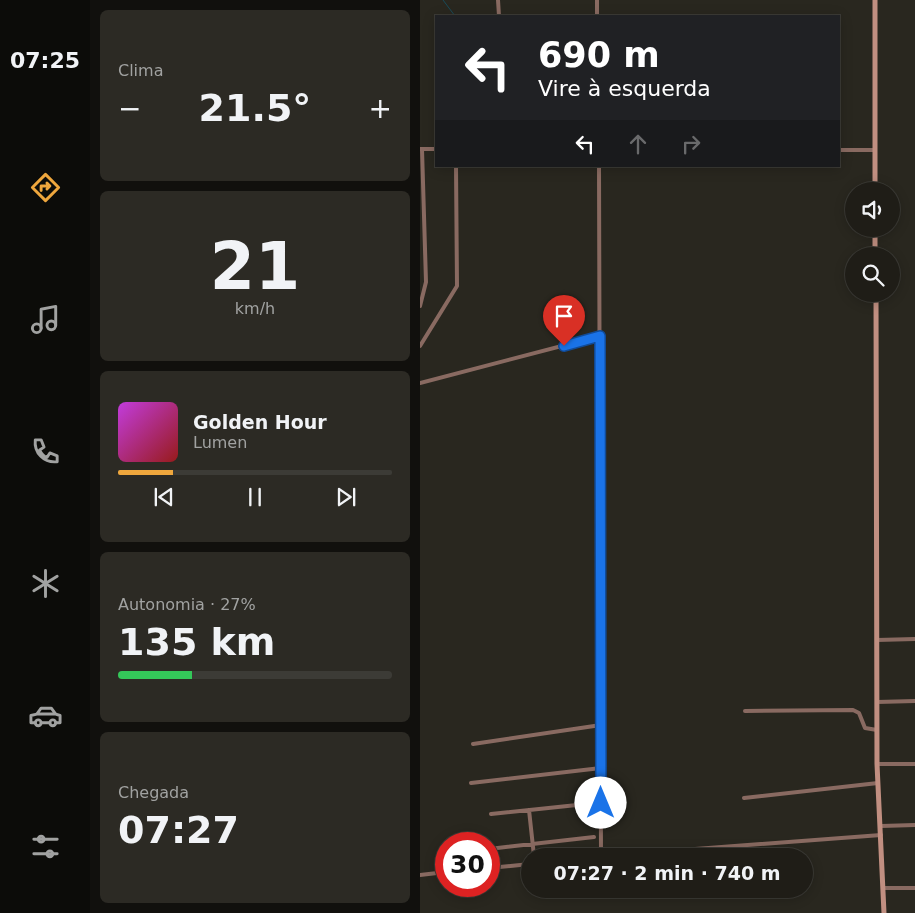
<!DOCTYPE html>
<html lang="pt">
<head>
<meta charset="utf-8">
<style>
	:root { --surface:#1f1d17; --page:#2c2a24; --text:#f1f3f6; --muted:#a1a2a1; --line:#3c3b36; --accent:#efa73d }
	body { margin:0; font-family:"DejaVu Sans",sans-serif; background:var(--page); color:var(--text); height:100vh; display:flex; flex-direction:column; font-size:19px; white-space:nowrap }
	* { box-sizing:border-box; margin:0 }
	p { font-size:16px; color:var(--muted) }
	.icon { flex:none; width:28px; height:28px; fill:none; stroke:currentColor; stroke-width:2; stroke-linecap:round; stroke-linejoin:round }
	.map { position:relative; flex:1; overflow:hidden }
	.drawer { display:flex; flex-direction:column; gap:10px; padding:10px; background:#11100d; width:330px }
	.drawer>* { flex:none }
	.top-card { position:absolute; left:15px; top:15px; width:405px; height:152px; border-radius:0px; box-shadow:0 2px 12px #0003,0 0 0 1px var(--line); background:#202124; color:#fff; overflow:hidden }
	.fabs { position:absolute; left:425px; top:182px; display:grid; gap:10px }
	.fabs a { display:grid; place-items:center; width:55px; height:55px; border-radius:50%; background:var(--surface); box-shadow:0 2px 12px #0003,0 0 0 1px var(--line); font-size:25px }
	.speed { position:absolute; left:15px; top:832px; display:flex; gap:10px; font-size:25px; font-weight:700; text-align:center }
	.speed>* { display:grid; place-content:center; width:65px; height:65px; border-radius:50%; background:var(--surface); box-shadow:0 2px 12px #0003,0 0 0 1px var(--line); line-height:1 }
	.speed .limit { border:8px solid #d22; background:#fff; color:#111 }
	.pin { position:absolute; display:grid; place-items:center; width:42px; height:42px; color:#fff; margin:-51px -21px; border-radius:50% 50% 50% 0; rotate:-45deg; box-shadow:0 0 5px #0007 }
	.pin .icon { rotate:45deg }
	.me { position:absolute; width:55px; margin:-28px; rotate:0deg; stroke-linejoin:round; filter:drop-shadow(0 0 4px #0008) }
	.turn { display:flex; align-items:center; gap:18px; height:105px; padding:0 20px; font-size:22px }
	.turn .icon { width:65px; height:65px; stroke-width:2.5 }
	.turn b { display:block; font-size:35px; line-height:42px }
	.lanes { display:flex; align-items:center; height:48px; padding:0 20px; background:#0003; justify-content:center; gap:25px; direction:ltr }
	.lanes .off { opacity:.35 }
	.big { font-size:38px; font-weight:800; line-height:1.1 }
	.drawer .tile { flex:1; display:flex; flex-direction:column; justify-content:center; gap:8px; min-width:0; padding:0 18px; border-radius:8px; background:var(--page) }
	.drawer .dial { align-items:center; gap:0 }
	.dial b { font-size:65px; line-height:1 }
	.song { display:flex; align-items:center; gap:15px }
	.cover { width:60px; height:60px; border-radius:8px; background:linear-gradient(135deg,hsl(290 70% 55%),hsl(0 70% 35%)) }
	.played { height:5px; border-radius:2px; background:linear-gradient(90deg,var(--accent) 20%,var(--line) 20%) }
	.keys { display:flex; justify-content:space-around; direction:ltr }
	.heat { display:flex; justify-content:space-between; align-items:center; font-size:28px; direction:ltr }
	.charge { height:8px; border-radius:4px; background:linear-gradient(90deg,#34c759 27%,var(--line) 0) }
	.trip { position:absolute; left:101px; top:848px; width:292px; height:50px; border-radius:25px; background:var(--surface); box-shadow:0 2px 12px #0003,0 0 0 1px var(--line); font-weight:800; line-height:50px; text-align:center }
	main { display:flex; flex:1; min-height:0 }
	.tabs { display:flex; flex-direction:column; width:90px; justify-content:space-around; align-items:center; background:#0c0c09; color:var(--muted) }
	.tabs .icon { width:35px; height:35px }
	.tabs .on { color:var(--accent) }
	.tabs b { font-size:22px; color:var(--text) }
	.map>svg:first-child { display:block }
	.lines { fill:none; stroke-linecap:round; stroke-linejoin:round }
	.stream { stroke:#194b59; stroke-width:1 }
	.street { stroke:#896a61; stroke-width:4 }
	.secondary { stroke:#c18f81; stroke-width:5 }
	.route-casing { stroke:#114b97; stroke-width:12 }
	.route { stroke:#1a73e8; stroke-width:9 }
</style>
</head>
<body>
<main>
<nav class="tabs">
<b>07:25</b>
<svg class="icon on" aria-label="directions" viewBox="0 0 24 24"><path d="M12 3l9 9-9 9-9-9zM9 14v-3h6M13 9l2 2-2 2"/></svg>
<svg class="icon" aria-label="music" viewBox="0 0 24 24"><path d="M9 18V5l10-2v13"/><circle cx="6" cy="18" r="3"/><circle cx="16" cy="16" r="3"/></svg>
<svg class="icon" aria-label="phone" viewBox="0 0 24 24"><path d="M5 4h4l2 5-3 2q2 4 5 5l2-3 5 2v4C11 20 4 13 5 4z"/></svg>
<svg class="icon" aria-label="climate" viewBox="0 0 24 24"><path d="M12 3v18M4 7l16 10M4 17L20 7"/></svg>
<svg class="icon" aria-label="car" viewBox="0 0 24 24"><path d="M5 17H2v-5l4-1 3-4h7l3 4 3 1v5h-3M9 17h6M6 11h13"/><circle cx="7" cy="17" r="2"/><circle cx="17" cy="17" r="2"/></svg>
<svg class="icon" aria-label="filters" viewBox="0 0 24 24"><path d="M4 7h16M4 17h16"/><circle cx="9" cy="7" r="2"/><circle cx="15" cy="17" r="2"/></svg>
</nav>
<section class="drawer">
<div class="tile"><p>Clima</p>
<div class="heat"><a>−</a><b class="big">21.5°</b><a>+</a></div>
</div>
<div class="tile dial"><b>21</b><p>km/h</p></div>
<div class="tile">
<div class="song"><i class="cover"></i><div><b>Golden Hour</b><p>Lumen</p></div></div>
<div class="played"></div>
<div class="keys"><svg class="icon" aria-label="previous" viewBox="0 0 24 24"><path d="M18 5L8 12l10 7zM5 5v14"/></svg><svg class="icon" aria-label="pause" viewBox="0 0 24 24"><path d="M8 5v14M16 5v14"/></svg><svg class="icon" aria-label="next" viewBox="0 0 24 24"><path d="M6 5l10 7-10 7zM19 5v14"/></svg></div>
</div>
<div class="tile"><p>Autonomia · 27%</p><b class="big">135 km</b><div class="charge"></div></div>
<div class="tile"><p>Chegada</p><b class="big">07:27</b></div>
</section>
<div class="map">
<svg width="495" height="913" viewBox="0 0 495 913">
	<rect width="100%" height="100%" fill="#29271f"/>
	<g class="lines">
		<!-- stream -->
		<path class="stream" d="M23 0 35 16"/>
		<!-- street -->
		<path class="street" d="M78 0 79 16
			M177 0V16
			M0 149H16
			M419 150H455
			M179 166 181 856
			M0 306 6 282 2 149
			M0 346 37 286 36 166
			M0 383 180 336
			M457 640 495 639
			M457 702 495 701
			M325 711 433 710 439 713 445 728 457 730
			M53 744 181 725
			M457 764H495
			M51 783 181 768
			M324 798 458 783
			M109 810 114 856
			M71 814 176 803
			M461 826 495 825
			M69 849 174 837
			M183 856 461 835
			M69 868 110 864
			M0 875 26 872
			M463 888H495"/>
		<!-- secondary -->
		<path class="secondary" d="M455 0V191
			M455 229V256
			M456 294 457 764 464 913"/>
	</g>
	<g class="lines">
		<!-- route casing -->
		<g class="route-casing">
			<path id="route" d="M144 346 180 336 181 803"/>
		</g>
		<!-- route -->
		<use href="#route" class="route"/>
	</g>
</svg>
<div class="fabs">
<a><svg class="icon" aria-label="sound" viewBox="0 0 24 24"><path d="M4 9h4l5-4v14l-5-4H4zM17 9q2 3 0 6"/></svg></a>
<a><svg class="icon" aria-label="search" viewBox="0 0 24 24"><circle cx="10" cy="10" r="6"/><path d="M15 15l6 6"/></svg></a>
</div>
<div class="speed"><div class="limit">30</div></div>
<div class="pin" style="left:144px;top:346px;background:#d93025"><svg class="icon" aria-label="arrive" viewBox="0 0 24 24"><path d="M6 21V4h12l-3 4 3 4H6"/></svg></div>
<svg class="me" style="left:181px;top:803px" viewBox="-20 -20 40 40"><circle r="19" fill="#fff"/><path d="M0-13L10 11 0 6-10 11z" fill="#1a73e8"/></svg>
<div class="trip">07:27 · 2 min · 740 m</div>
<div class="top-card">
<div class="turn"><svg class="icon" aria-label="left" viewBox="0 0 24 24"><path d="M17 20v-9H6M10 6l-5 5 5 5"/></svg><div><b>690 m</b>Vire à esquerda</div></div>
<div class="lanes"><svg class="icon" aria-label="left" viewBox="0 0 24 24"><path d="M17 20v-9H6M10 6l-5 5 5 5"/></svg><svg class="icon off" aria-label="ahead" viewBox="0 0 24 24"><path d="M12 20V5M6 11l6-6 6 6"/></svg><svg class="icon off" aria-label="right" viewBox="0 0 24 24"><path d="M7 20v-9h11M14 6l5 5-5 5"/></svg></div>
</div>
</div>
</main>
</body>
</html>
